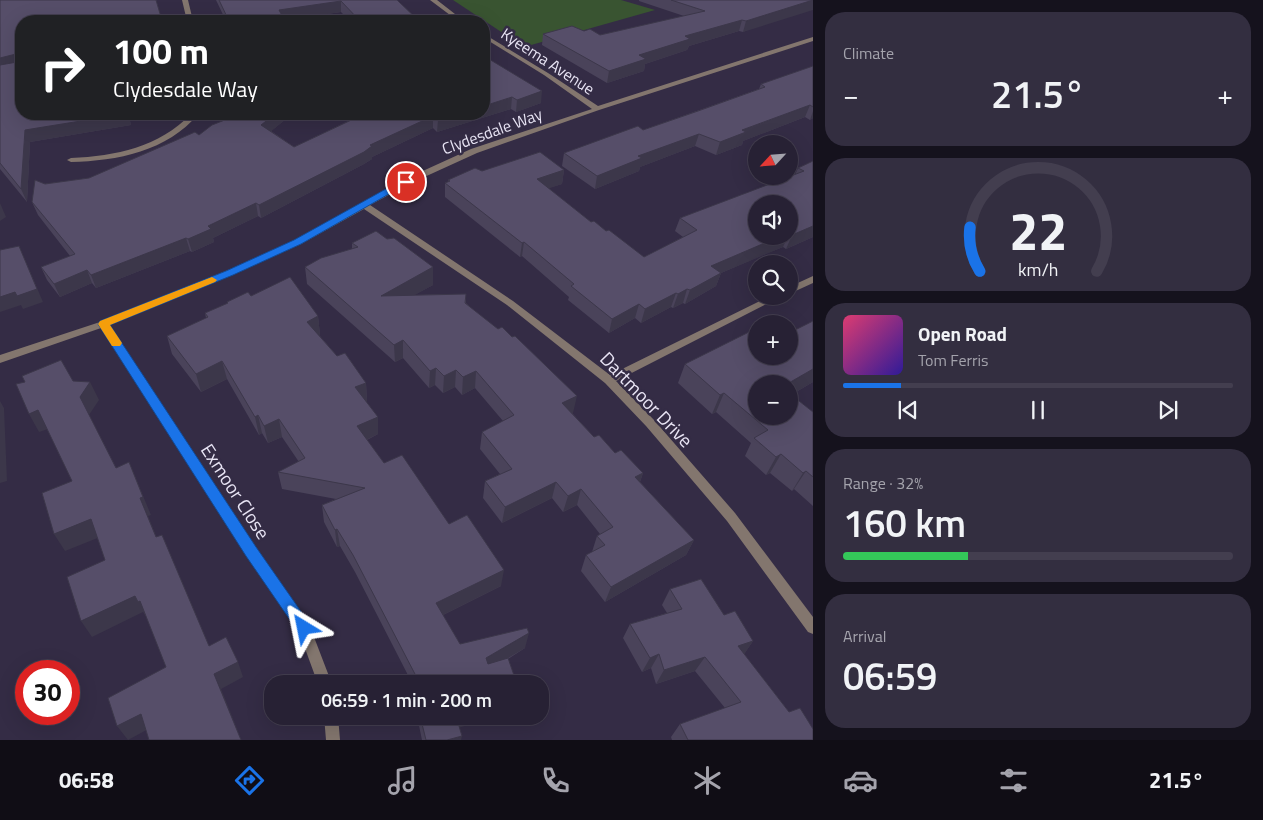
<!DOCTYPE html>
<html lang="en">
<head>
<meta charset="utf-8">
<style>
	:root { --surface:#272134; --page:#332e40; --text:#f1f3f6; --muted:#a4a3ac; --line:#433e4f; --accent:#1a73e8 }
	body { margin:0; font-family:"Titillium Web",sans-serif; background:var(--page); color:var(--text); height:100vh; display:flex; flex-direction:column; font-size:19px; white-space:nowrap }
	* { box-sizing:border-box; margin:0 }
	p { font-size:16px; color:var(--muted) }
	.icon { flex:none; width:28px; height:28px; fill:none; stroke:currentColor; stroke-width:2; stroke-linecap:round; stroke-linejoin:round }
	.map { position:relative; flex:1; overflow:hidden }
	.drawer { display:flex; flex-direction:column; gap:12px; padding:12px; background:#15121d; width:450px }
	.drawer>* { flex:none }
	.guide { position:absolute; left:15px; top:15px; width:475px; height:105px; border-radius:20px; box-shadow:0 5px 20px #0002,0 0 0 1px var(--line); background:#202124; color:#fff; overflow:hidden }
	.needle { width:32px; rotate:244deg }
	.controls { position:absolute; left:748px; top:135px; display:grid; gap:10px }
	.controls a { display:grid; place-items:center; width:50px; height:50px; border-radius:50%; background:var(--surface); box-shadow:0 5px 20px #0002,0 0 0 1px var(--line); font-size:25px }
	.speed { position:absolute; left:15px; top:660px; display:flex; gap:10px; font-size:25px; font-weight:700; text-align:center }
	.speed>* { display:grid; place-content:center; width:65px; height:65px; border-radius:50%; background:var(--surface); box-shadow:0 5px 20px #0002,0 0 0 1px var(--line); line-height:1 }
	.speed .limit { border:8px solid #d22; background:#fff; color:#111 }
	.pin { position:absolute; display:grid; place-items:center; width:42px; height:42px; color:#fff; margin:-21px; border:2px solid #fff; border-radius:50%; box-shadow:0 1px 5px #0007 }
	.me { position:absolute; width:55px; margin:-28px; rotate:325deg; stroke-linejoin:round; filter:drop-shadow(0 0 4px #0008) }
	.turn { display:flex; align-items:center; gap:18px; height:105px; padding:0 15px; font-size:22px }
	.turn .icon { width:65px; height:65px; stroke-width:2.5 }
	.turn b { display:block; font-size:35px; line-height:42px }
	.big { font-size:38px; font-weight:600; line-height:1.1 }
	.drawer .card { flex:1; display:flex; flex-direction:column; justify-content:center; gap:8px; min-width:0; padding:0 18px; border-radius:20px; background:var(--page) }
	.drawer .dial { align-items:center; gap:0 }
	.dial svg { height:130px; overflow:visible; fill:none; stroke:var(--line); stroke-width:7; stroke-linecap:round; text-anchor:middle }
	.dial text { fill:var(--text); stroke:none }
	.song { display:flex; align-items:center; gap:15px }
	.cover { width:60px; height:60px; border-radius:8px; background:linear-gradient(135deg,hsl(340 70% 55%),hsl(250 70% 35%)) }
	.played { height:5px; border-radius:2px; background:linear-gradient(90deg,var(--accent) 15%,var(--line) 15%) }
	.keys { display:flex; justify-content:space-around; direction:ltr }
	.heat { display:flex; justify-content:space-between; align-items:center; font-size:28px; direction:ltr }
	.charge { height:8px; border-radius:4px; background:linear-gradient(90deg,#34c759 32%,var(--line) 0) }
	.trip { position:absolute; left:264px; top:675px; width:285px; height:50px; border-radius:20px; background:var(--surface); box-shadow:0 5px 20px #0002,0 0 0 1px var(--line); font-weight:600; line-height:50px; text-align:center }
	.tab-bar { display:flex; height:80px; justify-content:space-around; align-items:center; background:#100d15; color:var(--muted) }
	.tab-bar .icon { width:35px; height:35px }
	.tab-bar .current { color:var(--accent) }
	.tab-bar b { font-size:22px; color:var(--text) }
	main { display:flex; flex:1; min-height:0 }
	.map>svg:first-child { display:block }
	.green { fill:#395431 }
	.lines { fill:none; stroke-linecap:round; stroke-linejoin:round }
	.street { fill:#83766e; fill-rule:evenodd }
	.wall { fill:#4a435a; fill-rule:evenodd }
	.shaded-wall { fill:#3c374a }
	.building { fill:#564e69; stroke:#3c374a }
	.route { fill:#1a73e8; stroke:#114b97 }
	.slow { fill:#f59e0b }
	.labels { text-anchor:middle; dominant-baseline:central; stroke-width:5; stroke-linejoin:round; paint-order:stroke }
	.far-street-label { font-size:16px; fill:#e9e5f5; stroke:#342c45 }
	.street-label { font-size:19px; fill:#e9e5f5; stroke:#342c45 }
</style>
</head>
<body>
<main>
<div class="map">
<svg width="813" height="740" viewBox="0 0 813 740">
	<rect width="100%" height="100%" fill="#342c45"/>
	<!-- green -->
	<path class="green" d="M453 0H621L655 10 524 47Z"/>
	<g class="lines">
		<!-- street -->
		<path class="street" d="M182 0H188L193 21H187Z
			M430 0H437L464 21H458Z
			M484 34 548 73 598 106 813 37V41L599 110 477 153 409 184 370 205 513 301 610 375 770 296H782L616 381 654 420 735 513 813 617V634L808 632 727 521 646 426 605 383 507 305 364 209 301 244 232 275 109 325 255 548 309 624 332 684H318L299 632 247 556 101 328 0 363V355L100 322 226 271 295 240 403 180 471 149 592 109 544 75 484 38Z
			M191 114H198C168 151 117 161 71 162L67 160 71 158C116 156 159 147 191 114Z
			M813 276V283L789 294V287Z
			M324 716H338L340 740H326Z"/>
	</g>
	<!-- wall -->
	<path class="wall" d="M0 0H156L162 21H21L129 117 131 125 30 142 27 202 0 169Z
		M216 0H397L419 21H350L341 12 284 20 285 21H226Z
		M639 0H813L743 32 739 31 689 46 687 50 645 64 644 71 607 83 542 45 543 34 584 31 600 35 684 16 639 1Z
		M484 56 541 103 516 112 511 109 437 132 433 128 372 157V159L364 164 261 218 258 216 213 238 214 242 192 252 190 251 96 288 92 283 60 297 47 280 41 267 70 256 38 215 32 202 45 184 89 178 199 135 240 114H292L271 131 294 147Z
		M813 66V118L810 120 805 117 743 141 742 145 716 155 695 146 640 167 639 171 595 189 562 166 564 153 643 130 759 89 761 84Z
		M813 161V237L786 249 783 247 770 252 721 273 716 286 685 304 683 303 673 308 671 307 641 323 635 318 609 333 568 300 569 297 522 256 520 257 445 197V183L448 182V180L482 171 564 170 562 184 548 188 591 222 606 231 644 257 683 237 675 231 680 218 795 175 798 168ZM789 204V236H756Z
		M387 239 433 267V285L414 295 466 294V303L573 413H572L594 437 643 473 640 482 694 540 686 555 605 602 581 571 586 555 592 552 597 536 600 534 577 505 563 512 552 498 502 523 483 498 485 481 500 474 480 449 482 432 503 421 475 388 462 395 455 387 443 393 435 385 429 388 403 358 395 362 307 284 305 267 352 249V243Z
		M251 296 318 316 320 335H319L337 356 366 383 367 401H366L378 434 367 440 384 463 449 524 501 586 443 615 460 644 525 648 508 659 517 684H411V681L355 572 340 546 337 547 324 522 322 505 336 499 282 489 278 472 299 462 282 437 268 443 262 433 259 435 227 379 201 392 172 354 167 336 206 318 205 313 227 304V302Z
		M813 321V382L791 395 813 412V506L794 489 792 491 770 473 766 475 745 456 751 443 716 412 712 414 678 383 685 364 756 356Z
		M670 589 724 615 753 641 744 654 789 712 813 740H672L671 737 680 724 725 708 695 671 656 684 651 668 642 672 623 638 630 624 667 613 662 605Z
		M417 716H501L459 727 461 740H422Z"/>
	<!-- shaded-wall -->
	<path class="shaded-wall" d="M813 0V10L743 32 746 21Z
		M341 1V12L280 21 279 10Z
		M161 17 162 21H154Z
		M742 20 739 31 689 46 687 50 645 64 644 71 607 83 609 71 639 55 685 36Z
		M16 54 21 66 0 70V58Z
		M542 91 541 103 516 112 517 100Z
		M512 97 511 109 437 132 438 120 457 114H484V106Z
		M810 105 805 117 743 141 742 145 716 155 720 142 742 130Z
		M813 111V118L810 120Z
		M124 114H147L129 117 131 125 30 142 27 202 21 189 25 130Z
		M275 114H292L263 138 261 125Z
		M433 116V128L372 157V159L364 164 261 218 259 205 370 145Z
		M699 134 695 146 640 167 639 171 595 189 597 176 638 156Z
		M564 170 562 184 535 193 537 179Z
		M0 203 6 217 0 221Z
		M256 203 258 216 213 238 214 242 192 252 188 239 208 226Z
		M813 226V237L786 249 792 235Z
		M781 236H788L783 247 721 273 716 286 685 304 690 290 711 266Z
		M186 238 190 251 96 288 91 275Z
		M524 242 522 256 520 257 522 243Z
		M19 246 43 302 23 309 21 305 0 312V297Z
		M433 267V285L382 313 381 296Z
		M87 270 92 283 60 297 54 284Z
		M687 289 683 303 673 308 678 294Z
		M676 293 671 307 641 323 645 309Z
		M639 304 635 318 609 333 612 319Z
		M318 316 320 335 309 340 307 322Z
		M403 340V358L395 362 394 345Z
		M222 361 227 379 201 392 196 374Z
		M436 368 435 385 429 388 430 371Z
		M813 369V382L789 396V384H787Z
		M456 370 455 387 443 393 444 376Z
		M476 371 475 388 462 395 463 377Z
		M90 382 99 400 89 415 80 397Z
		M366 383 367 401 356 405 355 387Z
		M724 393 716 412 712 414 720 395Z
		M577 396 573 413 558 420 562 403Z
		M0 401 4 408 7 481 0 483Z
		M38 410 48 429 39 432 29 414Z
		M258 415 262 433 259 435 255 417Z
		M378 417V434L358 444 357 426Z
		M279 419 282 437 268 443 264 426Z
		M781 454 770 473 766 475 776 457Z
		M129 462 151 515 148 516 164 555 140 498Z
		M806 471 794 489 792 491 803 473Z
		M643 473 637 490 635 477Z
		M556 482 552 498 502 523 505 507Z
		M581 489 577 505 563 512 568 496Z
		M91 519 100 537 65 551 54 534Z
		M337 529 340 546 337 547 335 530Z
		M694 540 686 555 605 602 611 587Z
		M504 570 501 586 435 619 436 603Z
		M135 596 140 601 149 617 147 618 143 612 92 637 81 621Z
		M529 633 525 648 483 673 486 658Z
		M753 641 743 656 738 646Z
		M659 654 651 668 642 672 650 658Z
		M705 657 695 671 656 684 664 670Z
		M238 662 243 677 221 689 242 740 214 674Z
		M141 714 150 728 128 740 117 726Z
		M456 716H501L454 729Z
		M462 736 461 740H447Z"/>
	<!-- building -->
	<path class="building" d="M0 0H156L161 17 154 21H21V114H124L25 130 21 189 0 163V65L17 62 19 56 16 54 0 58Z
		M219 0H397L419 21H360L341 1 279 10 285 21H229Z
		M671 0H813L746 21 742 20 685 36 690 39 639 55 646 59 609 71 543 34 572 26 584 31 590 29 600 35 705 11Z
		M484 56 542 91 517 100 512 97 484 106Z
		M813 66V107L810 105 742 130 746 132 720 142 699 134 638 156 642 158 597 176 564 153 638 126 643 130 698 111 765 87 761 84Z
		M240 114H275L261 125 294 147 364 114H457L438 120 433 116 370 145 372 146 364 152 259 205 256 203 208 226 211 229 188 239 186 238 91 275 87 270 54 284 41 267 75 254 32 202 35 180 45 184 89 178 195 132 199 135 212 125Z
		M540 152 564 170 537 179 591 222 594 221 606 231 609 230 644 257 697 230 680 218 804 171 798 168 813 161V226L792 235 789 233V204H756V236H781L711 266 721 273 690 290 687 289 678 294 676 293 645 309 639 304 612 319 571 286 574 284 524 242 522 243 445 183 450 181 448 180 475 168 482 171Z
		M376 231 387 239 394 238 433 267 381 296 466 294 465 303 498 329 502 327 512 337 515 336 577 396 562 403 594 437 599 435 615 453 621 450 643 473 635 477 694 540 611 587 586 555 605 545 597 536 613 527 581 489 568 496 556 482 505 507 485 481 512 469 482 432 514 415 476 371 463 377 456 370 444 376 436 368 430 371 403 340 394 345 305 267 321 258 358 247 352 243Z
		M19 246 37 289 17 296 15 292 0 297V250Z
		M290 277 318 316 307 322 337 356 345 353 366 383 355 387 378 417 357 426 384 463 402 455 449 524 467 515 504 570 436 603 460 644 527 628 529 633 486 658 488 664 508 658 517 684H412L411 678 416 676 353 555 337 529 335 530 322 505 365 488 278 472 305 458 279 419 264 426 258 415 255 417 222 361 196 374 167 336 208 317 205 313 228 303 227 302 248 292 251 296Z
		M813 321V369L787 384H756V416H789V393L813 412V477L806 471 803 473 781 454 776 457 754 438 768 430 724 393 720 395 685 364 755 329 756 330V356H789V333Z
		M61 360 73 381 90 382 80 397 116 468 129 462 143 497 140 498 156 537 162 535 209 646 226 637 238 662 214 674 241 740H149L141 714 117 726 108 698 166 667 140 601 138 602 135 596 81 621 67 577 105 560 91 519 54 534 42 493 72 481 38 410 29 414 16 384 25 382 22 376Z
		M701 579 724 615 735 611 753 641 738 646 789 712 800 708 813 729V740H688L680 724 741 702 705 657 664 670 659 654 650 658 630 624 682 609 670 589Z
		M420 716H456L462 736 447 740H426Z"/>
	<!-- route -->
	<path class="route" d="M402 180 410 182 301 244 233 275 110 325 256 547 309 623 312 628 309 633 304 635 299 633 246 556 98 324 100 321 226 271 294 240Z"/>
	<!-- slow -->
	<path class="slow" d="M212 277 217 280 215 282 110 325 122 343 120 346H112L98 324 100 321Z"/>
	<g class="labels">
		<!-- far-street labels -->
		<g class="far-street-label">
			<text transform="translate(548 61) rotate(33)">Kyeema Avenue</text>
			<text transform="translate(492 131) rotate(-20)">Clydesdale Way</text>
		</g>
		<!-- street labels -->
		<g class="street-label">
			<text transform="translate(647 399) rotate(46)">Dartmoor Drive</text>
			<text transform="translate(236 491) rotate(57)">Exmoor Close</text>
		</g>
	</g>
</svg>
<div class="controls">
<a><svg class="needle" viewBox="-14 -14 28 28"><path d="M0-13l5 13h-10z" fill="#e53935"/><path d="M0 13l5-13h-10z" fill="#a4a3ac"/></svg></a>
<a><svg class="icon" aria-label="sound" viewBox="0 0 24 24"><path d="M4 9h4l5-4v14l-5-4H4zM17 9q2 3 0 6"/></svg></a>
<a><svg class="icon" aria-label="search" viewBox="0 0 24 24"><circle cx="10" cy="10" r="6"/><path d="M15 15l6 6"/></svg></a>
<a>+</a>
<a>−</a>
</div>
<div class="speed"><div class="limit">30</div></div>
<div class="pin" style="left:406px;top:182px;background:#d93025"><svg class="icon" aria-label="arrive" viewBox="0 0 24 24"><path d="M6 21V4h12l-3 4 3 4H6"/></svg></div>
<svg class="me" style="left:304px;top:628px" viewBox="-20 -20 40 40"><path d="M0-17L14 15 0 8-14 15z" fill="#1a73e8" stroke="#fff" stroke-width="4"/></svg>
<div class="trip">06:59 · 1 min · 200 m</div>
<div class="guide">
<div class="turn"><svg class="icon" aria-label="right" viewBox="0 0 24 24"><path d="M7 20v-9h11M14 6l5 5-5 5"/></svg><div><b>100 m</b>Clydesdale Way</div></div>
</div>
</div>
<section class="drawer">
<div class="card"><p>Climate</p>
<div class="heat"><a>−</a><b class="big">21.5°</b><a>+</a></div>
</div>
<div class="card dial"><svg viewBox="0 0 100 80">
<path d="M14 69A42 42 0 1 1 86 69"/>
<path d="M14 69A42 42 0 0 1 8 42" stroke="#1a73e8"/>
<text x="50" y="56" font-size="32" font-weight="700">22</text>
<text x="50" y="72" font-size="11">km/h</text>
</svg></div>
<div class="card">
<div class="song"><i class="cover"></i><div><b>Open Road</b><p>Tom Ferris</p></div></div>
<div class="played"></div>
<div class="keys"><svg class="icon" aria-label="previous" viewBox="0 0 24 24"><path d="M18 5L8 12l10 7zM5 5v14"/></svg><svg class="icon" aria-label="pause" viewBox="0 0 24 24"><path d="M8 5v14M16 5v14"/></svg><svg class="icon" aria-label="next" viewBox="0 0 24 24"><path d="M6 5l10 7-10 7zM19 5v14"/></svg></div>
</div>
<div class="card"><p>Range · 32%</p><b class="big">160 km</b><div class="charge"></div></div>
<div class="card"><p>Arrival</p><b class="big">06:59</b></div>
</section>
</main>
<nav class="tab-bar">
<b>06:58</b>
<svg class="icon current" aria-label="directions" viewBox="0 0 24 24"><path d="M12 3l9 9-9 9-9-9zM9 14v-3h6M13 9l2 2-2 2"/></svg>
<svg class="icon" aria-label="music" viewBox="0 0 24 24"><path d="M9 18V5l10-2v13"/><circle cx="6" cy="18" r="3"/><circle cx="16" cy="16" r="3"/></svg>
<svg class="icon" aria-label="phone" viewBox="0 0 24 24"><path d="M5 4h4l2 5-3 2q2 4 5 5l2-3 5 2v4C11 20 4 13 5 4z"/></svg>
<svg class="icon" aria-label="climate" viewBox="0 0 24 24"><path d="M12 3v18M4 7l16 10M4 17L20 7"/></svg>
<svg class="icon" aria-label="car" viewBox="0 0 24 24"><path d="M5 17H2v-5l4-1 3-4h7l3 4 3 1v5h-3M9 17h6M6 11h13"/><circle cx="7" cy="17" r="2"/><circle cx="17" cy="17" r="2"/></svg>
<svg class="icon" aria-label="filters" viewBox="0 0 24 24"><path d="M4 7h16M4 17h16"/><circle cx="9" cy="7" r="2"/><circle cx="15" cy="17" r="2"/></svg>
<b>21.5°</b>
</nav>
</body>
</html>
